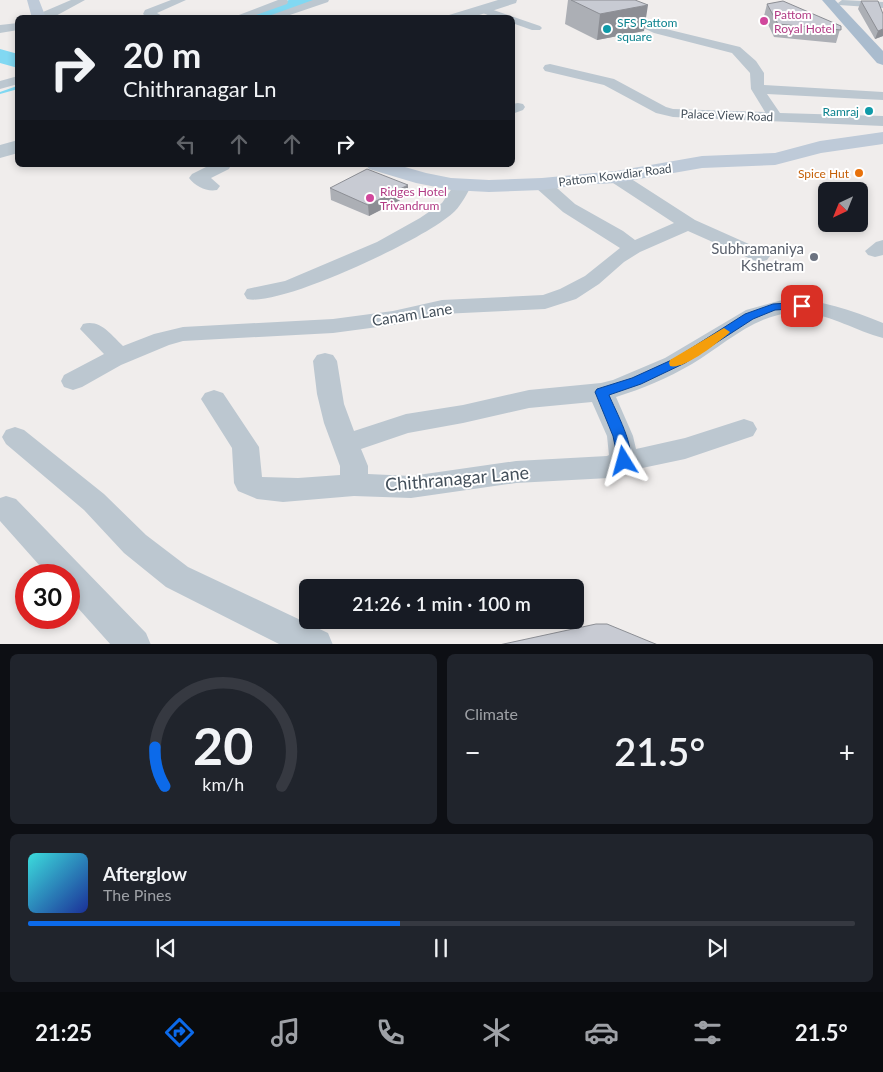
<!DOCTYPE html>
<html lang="en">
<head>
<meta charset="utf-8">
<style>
	:root { --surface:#171b24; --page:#20242c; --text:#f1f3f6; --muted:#9ea1a6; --line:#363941; --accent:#0c6aea }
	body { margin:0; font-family:Lato,sans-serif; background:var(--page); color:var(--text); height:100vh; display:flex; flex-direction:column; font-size:19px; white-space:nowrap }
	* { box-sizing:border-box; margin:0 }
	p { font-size:16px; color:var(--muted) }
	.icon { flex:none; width:28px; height:28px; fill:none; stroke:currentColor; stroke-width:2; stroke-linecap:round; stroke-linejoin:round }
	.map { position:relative; height:644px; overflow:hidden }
	.side { display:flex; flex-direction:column; gap:10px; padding:10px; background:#0d0f14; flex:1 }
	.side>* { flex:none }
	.banner { position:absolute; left:15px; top:15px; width:500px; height:152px; border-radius:8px; box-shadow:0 2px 8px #0003; background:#171b24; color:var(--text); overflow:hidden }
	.needle { width:32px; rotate:223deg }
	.buttons { position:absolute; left:818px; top:182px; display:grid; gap:10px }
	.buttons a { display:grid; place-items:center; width:50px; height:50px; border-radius:8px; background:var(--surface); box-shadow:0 2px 8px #0003; font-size:25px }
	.speed { position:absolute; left:15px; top:564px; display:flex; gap:10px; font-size:25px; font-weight:700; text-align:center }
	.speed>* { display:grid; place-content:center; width:65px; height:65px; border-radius:50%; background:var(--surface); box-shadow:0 2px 8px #0003; line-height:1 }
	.speed .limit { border:8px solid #d22; background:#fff; color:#111 }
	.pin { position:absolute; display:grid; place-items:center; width:42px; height:42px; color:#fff; margin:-21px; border-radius:10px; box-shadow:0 2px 8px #0006 }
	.me { position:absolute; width:55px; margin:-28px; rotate:352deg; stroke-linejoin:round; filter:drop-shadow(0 0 4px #0008) }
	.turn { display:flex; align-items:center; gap:18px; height:105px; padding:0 25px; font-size:22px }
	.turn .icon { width:65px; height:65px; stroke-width:2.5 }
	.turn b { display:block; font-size:35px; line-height:42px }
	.lanes { display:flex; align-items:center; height:48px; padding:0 25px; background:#0003; justify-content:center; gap:25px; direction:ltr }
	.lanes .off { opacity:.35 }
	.big { font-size:38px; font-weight:600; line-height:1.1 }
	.side .tile { flex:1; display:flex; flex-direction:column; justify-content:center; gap:8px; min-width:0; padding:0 18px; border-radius:8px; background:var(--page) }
	.side .dial { align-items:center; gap:0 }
	.dial svg { height:130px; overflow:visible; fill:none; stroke:var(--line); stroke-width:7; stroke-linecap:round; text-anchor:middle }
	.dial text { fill:var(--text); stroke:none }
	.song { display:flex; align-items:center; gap:15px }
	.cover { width:60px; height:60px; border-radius:8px; background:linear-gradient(135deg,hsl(180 70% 55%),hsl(230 70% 35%)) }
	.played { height:5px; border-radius:2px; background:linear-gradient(90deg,var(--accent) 45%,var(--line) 45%) }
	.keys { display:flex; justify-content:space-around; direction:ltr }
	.heat { display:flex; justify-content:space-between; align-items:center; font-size:28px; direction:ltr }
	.side .tiles { flex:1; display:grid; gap:10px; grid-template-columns:1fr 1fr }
	.tile:last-child { grid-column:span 2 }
	.trip { position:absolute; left:299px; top:579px; width:285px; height:50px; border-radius:8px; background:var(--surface); box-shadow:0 2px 8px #0003; font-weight:600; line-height:50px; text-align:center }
	.tabs { display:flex; height:80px; justify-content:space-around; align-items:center; background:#090b0e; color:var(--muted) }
	.tabs .icon { width:35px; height:35px }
	.tabs .current { color:var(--accent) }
	.tabs b { font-size:22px; color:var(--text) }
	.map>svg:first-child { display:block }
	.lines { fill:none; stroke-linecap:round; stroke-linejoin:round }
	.stream { fill:#81d8f2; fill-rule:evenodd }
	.river { fill:#81d8f2; fill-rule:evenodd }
	.minor { fill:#bcc7d0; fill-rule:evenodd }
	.tertiary { fill:#bcc7d0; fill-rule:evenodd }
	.secondary { fill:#becad8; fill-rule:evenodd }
	.primary { fill:#aabcce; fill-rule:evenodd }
	.wall { fill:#acafb5 }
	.shaded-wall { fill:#8c8e94 }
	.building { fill:#c8cbd3; stroke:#8c8e94 }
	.route { fill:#0c6aea; stroke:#084598 }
	.slow { fill:#f59e0b }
	.hotel-dot { fill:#d1479c; stroke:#fff; stroke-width:2 }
	.culture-dot { fill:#0f9aa8; stroke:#fff; stroke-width:2 }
	.food-dot { fill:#e8710a; stroke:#fff; stroke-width:2 }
	.worship-dot { fill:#6b7280; stroke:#fff; stroke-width:2 }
	.labels { text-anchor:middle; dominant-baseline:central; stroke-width:4; stroke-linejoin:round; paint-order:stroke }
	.far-hotel-label { font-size:12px; fill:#b23c85; stroke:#fff; text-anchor:start }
	.far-culture-label { font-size:12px; fill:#0d838f; stroke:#fff; text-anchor:start }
	.far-street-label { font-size:12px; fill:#44505b; stroke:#fff }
	.far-food-label { font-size:12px; fill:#c56008; stroke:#fff; text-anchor:end }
	.worship-label { font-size:15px; fill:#5b616d; stroke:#fff; text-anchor:end }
	.street-label { font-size:15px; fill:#44505b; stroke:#fff }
	.near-street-label { font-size:18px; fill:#44505b; stroke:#fff }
</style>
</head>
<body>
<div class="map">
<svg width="883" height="645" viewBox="0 0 883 645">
	<rect width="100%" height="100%" fill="#f0edec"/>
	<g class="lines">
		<!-- stream -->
		<path class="stream" d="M17 86H18V89L0 94V92Z"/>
		<!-- river -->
		<path class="river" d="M289 0H319L316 4 274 18H242L245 14Z
			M0 49 18 54V68L0 63Z"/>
		<!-- minor -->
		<path class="minor" d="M71 0H85L52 18H40L43 12Z
			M171 0H186L157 13 166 18H148L143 14 145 10Z
			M278 0H287L288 2 287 4 248 18H231Z
			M313 0H329L328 2 281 18H263Z
			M582 0H596L662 28 740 47 756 61 764 73V85L883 92V100L767 94 780 113 883 116V126L673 117 656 113 604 85 545 71 543 68 545 65 550 64 614 79 666 107 673 109 765 112 751 89 750 73 732 53 654 33Z
			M842 0 883 2V8L839 5 838 3Z
			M482 6 540 26 542 28 540 30H532L512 23V18H495L478 11 477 9Z
			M18 23V30L0 33V25Z
			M18 76V84L0 89V81Z
			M518 103 523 104 525 107 523 110 512 114V104Z
			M210 165H231L229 169 211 178 220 186 217 190C207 192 196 187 189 178L192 174Z
			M616 172 622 173 695 220 767 252 770 256 767 260 760 262 753 260 688 231 640 252 624 262 599 284 576 299 545 309 442 314 393 325 333 333 183 341 169 345 121 365 82 387 73 390 64 387 61 381 64 375 104 354 80 329 83 324C101 319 111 335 123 346L154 334 183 327 333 319 393 311 442 300 543 295 560 289 585 276 620 248 563 212 536 188 533 184 536 180 542 179 548 180 575 204 623 231 635 240 674 223 610 181 607 177 610 173Z
			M463 180 469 181 472 185C467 193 462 204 455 211 430 237 281 307 247 299L244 294 247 289 285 281 377 242 420 218 442 203 457 181Z
			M883 240V255L875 257 868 255 865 251 876 242Z
			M786 299C820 299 851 310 883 323V338C856 331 832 315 804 313 760 309 727 343 692 364 668 378 642 389 616 397L633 436 636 449 685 438 744 419 753 422 757 429 753 436 685 459 628 471 609 478 516 483 411 498 354 496 283 502 257 499 238 491 234 483 232 448 201 399 205 393 214 390 223 393 259 447 262 477 298 478 340 475V466L324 423 317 394 313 361 317 355 325 353 333 355 337 361 344 404 354 431 406 414 463 405 529 390 601 383 613 380 665 358 746 310ZM592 402 607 436 609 455 607 456 516 461 411 476 368 474V466L361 449 408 433 463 423 529 408Z
			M15 427 24 430 104 494 146 535 188 567 328 633 333 645H281L166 587 124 553 84 510 6 444 2 437 6 430Z
			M6 496 16 499 146 633 151 645H111L69 598V575H48L0 521V498Z"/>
		<!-- tertiary -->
		<path class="tertiary" d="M498 0H517L516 3 470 18H447L449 15Z
			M18 140V153L0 158V145Z"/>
		<!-- secondary -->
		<path class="secondary" d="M27 0H39L46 18H32Z
			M883 132V144L821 153 775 165 702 168 616 183 579 185 542 190 489 192 451 190 416 183 369 169 366 165H398L426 173 451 178 489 180 542 178 616 171 702 156 775 153 820 141Z"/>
		<!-- primary -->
		<path class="primary" d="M822 0H835L883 51V65L877 63Z"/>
	</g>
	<!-- wall -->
	<path class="wall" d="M568 0H635L644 31 597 40 565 24Z
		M861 1 883 14V36L875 39 858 9Z
		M767 4 841 26 836 43 774 37 764 16Z
		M330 188 408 196 369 216 331 200Z"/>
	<!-- shaded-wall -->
	<path class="shaded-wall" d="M648 5 644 31 597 40 600 14Z
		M883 29V36L875 39 878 31Z
		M408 185V196L369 216 368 205Z"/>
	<!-- building -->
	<path class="building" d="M571 0H635L648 5 600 14Z
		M783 1 841 26V30L778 24 767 4Z
		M861 1H878L883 14V29L878 31Z
		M367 169 408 185 368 205 330 188Z
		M596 624H607L658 645H499Z"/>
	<!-- route -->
	<path class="route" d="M802 302 807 306 805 308 775 310 753 319 685 363 641 384 609 395C615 410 637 449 629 465L624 466 619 465 613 436 595 392 597 389 632 378 676 358 745 314 773 304Z"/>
	<!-- slow -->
	<path class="slow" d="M724 328 730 332 728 334C717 343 684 370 670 366L669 363 670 360Z"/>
	<!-- markers -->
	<g class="hotel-dot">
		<circle cx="764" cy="21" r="5"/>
		<circle cx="370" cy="198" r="5"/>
	</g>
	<g class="culture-dot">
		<circle cx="607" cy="29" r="5"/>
		<circle cx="869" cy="111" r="5"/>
	</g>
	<circle class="food-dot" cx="859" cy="173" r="5"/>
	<circle class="worship-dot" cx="814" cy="257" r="5"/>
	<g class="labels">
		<!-- far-hotel labels -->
		<g class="far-hotel-label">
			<text x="774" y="14">Pattom<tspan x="774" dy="14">Royal Hotel</tspan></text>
			<text x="380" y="191">Ridges Hotel<tspan x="380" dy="14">Trivandrum</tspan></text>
		</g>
		<!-- far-culture labels -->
		<g class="far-culture-label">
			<text x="617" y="22">SFS Pattom<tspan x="617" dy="14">square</tspan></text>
			<text x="859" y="111" text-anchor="end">Ramraj</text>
		</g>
		<!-- far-street labels -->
		<g class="far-street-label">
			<text transform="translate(727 115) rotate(2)">Palace View Road</text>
			<text transform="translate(615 175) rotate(-7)">Pattom Kowdiar Road</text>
		</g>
		<!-- far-food labels -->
		<g class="far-food-label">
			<text x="849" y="173">Spice Hut</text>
		</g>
		<!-- worship labels -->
		<g class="worship-label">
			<text x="804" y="248">Subhramaniya<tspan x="804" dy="17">Kshetram</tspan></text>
		</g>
		<!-- street labels -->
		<g class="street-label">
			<text transform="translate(412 314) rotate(-9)">Canam Lane</text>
		</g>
		<!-- near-street labels -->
		<g class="near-street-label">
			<text transform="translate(457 478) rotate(-5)">Chithranagar Lane</text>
		</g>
	</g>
</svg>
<div class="buttons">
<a><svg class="needle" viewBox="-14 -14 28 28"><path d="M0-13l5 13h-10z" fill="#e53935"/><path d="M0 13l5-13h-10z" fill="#9ea1a6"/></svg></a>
</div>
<div class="speed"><div class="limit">30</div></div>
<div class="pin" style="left:802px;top:306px;background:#d93025"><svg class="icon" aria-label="arrive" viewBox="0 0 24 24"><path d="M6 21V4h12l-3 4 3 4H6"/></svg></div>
<svg class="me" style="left:624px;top:461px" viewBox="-20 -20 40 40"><path d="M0-17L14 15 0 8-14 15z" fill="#0c6aea" stroke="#fff" stroke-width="4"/></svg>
<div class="trip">21:26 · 1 min · 100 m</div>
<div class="banner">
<div class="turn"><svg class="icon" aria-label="right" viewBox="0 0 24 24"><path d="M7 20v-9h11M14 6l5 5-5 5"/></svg><div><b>20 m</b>Chithranagar Ln</div></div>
<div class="lanes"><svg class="icon off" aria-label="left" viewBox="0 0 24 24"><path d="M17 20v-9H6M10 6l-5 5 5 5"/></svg><svg class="icon off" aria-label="ahead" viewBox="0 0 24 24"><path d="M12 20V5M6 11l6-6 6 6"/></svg><svg class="icon off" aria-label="ahead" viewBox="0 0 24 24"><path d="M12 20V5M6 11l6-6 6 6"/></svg><svg class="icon" aria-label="right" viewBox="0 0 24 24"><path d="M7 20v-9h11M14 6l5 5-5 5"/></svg></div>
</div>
</div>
<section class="side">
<div class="tiles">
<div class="tile dial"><svg viewBox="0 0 100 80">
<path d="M14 69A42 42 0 1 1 86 69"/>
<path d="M14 69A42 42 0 0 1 8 45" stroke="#0c6aea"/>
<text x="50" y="56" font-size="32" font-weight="700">20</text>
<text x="50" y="72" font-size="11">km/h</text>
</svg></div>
<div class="tile"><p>Climate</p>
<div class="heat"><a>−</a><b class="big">21.5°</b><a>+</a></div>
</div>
<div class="tile">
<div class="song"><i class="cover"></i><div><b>Afterglow</b><p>The Pines</p></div></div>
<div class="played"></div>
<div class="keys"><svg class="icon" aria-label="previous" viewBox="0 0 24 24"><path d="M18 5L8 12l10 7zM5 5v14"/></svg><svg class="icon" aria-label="pause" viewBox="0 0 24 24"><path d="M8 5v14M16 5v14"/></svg><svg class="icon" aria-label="next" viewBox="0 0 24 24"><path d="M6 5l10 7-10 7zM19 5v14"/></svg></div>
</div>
</div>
</section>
<nav class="tabs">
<b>21:25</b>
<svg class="icon current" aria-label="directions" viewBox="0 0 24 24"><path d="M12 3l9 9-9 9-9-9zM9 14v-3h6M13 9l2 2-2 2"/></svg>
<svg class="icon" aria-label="music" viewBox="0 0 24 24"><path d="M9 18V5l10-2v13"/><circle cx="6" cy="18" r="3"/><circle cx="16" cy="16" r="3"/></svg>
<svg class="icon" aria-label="phone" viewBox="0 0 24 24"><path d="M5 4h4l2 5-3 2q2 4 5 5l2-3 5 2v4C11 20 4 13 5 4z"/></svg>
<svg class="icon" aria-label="climate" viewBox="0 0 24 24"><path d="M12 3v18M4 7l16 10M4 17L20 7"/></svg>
<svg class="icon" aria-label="car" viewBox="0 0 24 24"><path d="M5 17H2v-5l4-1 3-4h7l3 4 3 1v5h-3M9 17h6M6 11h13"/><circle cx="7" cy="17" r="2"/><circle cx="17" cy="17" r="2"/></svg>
<svg class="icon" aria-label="filters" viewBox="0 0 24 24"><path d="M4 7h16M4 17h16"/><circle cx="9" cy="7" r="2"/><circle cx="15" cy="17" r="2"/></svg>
<b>21.5°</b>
</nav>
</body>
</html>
